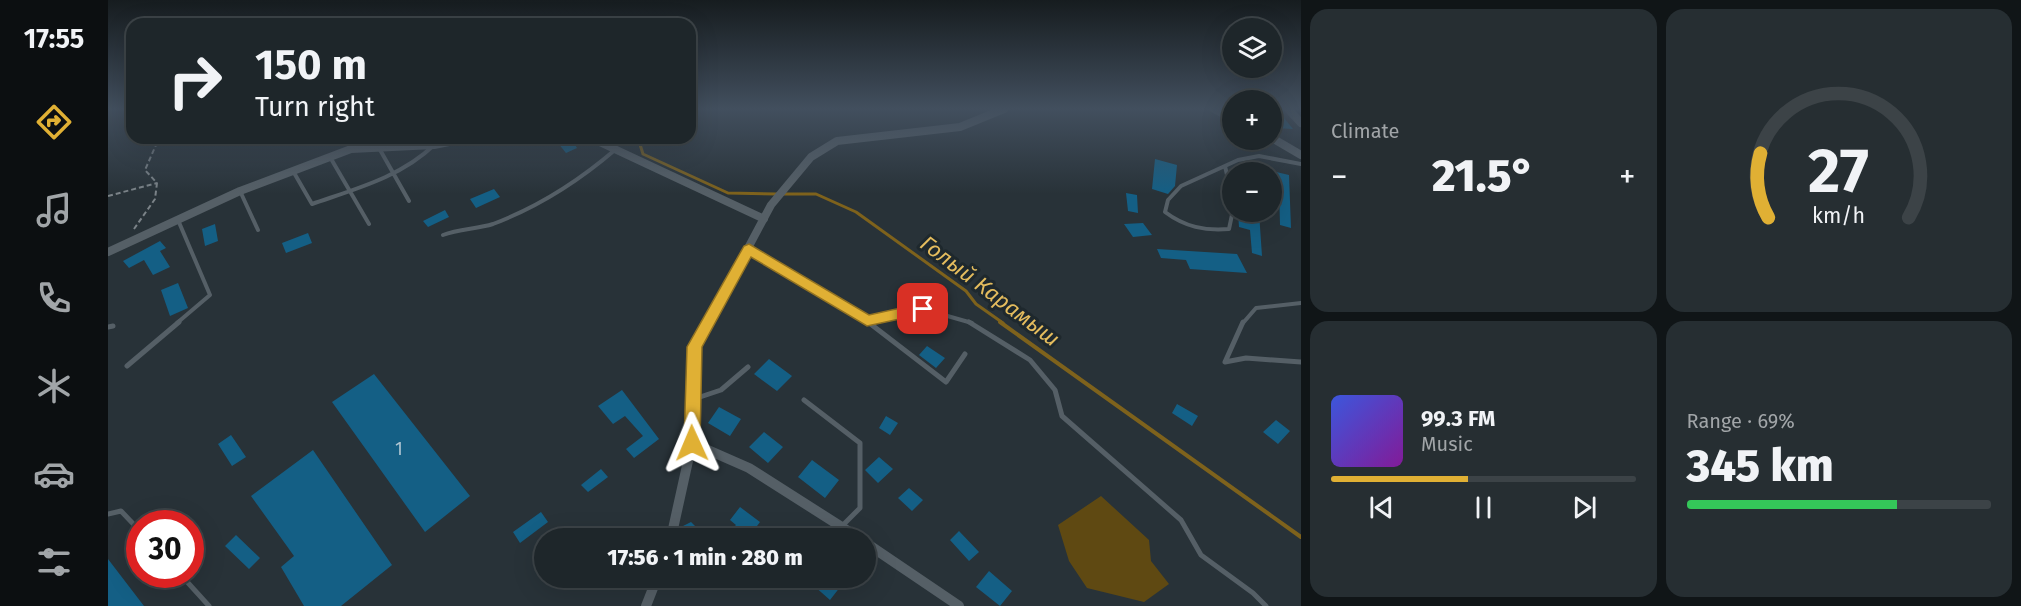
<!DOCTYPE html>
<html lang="en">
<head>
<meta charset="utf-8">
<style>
	:root { --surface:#1e262a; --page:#262e32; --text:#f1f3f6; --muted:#a1a5a8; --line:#3c4347; --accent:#e0b034 }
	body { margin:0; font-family:"Fira Sans",sans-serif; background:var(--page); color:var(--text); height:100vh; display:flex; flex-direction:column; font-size:22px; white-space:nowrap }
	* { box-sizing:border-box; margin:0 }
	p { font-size:20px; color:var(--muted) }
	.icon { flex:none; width:33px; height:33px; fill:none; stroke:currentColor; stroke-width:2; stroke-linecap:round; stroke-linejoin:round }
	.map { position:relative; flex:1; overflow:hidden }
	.details { display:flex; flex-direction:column; gap:9px; padding:9px; background:#101517; width:720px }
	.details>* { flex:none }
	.banner { position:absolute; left:18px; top:18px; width:570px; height:126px; border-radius:18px; box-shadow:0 6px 24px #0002,0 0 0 2px var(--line); background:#1e262a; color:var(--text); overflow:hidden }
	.buttons { position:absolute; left:1114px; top:18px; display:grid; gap:12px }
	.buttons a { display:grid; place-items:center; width:60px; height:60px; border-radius:50%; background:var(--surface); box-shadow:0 6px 24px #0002,0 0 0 2px var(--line); font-size:30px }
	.speed { position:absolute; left:18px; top:510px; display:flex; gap:12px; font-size:30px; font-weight:700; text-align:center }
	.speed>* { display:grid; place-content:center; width:78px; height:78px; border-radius:50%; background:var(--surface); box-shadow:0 6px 24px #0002,0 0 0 2px var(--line); line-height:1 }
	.speed .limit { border:9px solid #d22; background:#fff; color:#111 }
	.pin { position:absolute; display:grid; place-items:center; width:51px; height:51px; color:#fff; margin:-26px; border-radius:12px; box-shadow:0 3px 9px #0006 }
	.me { position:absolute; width:66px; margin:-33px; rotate:359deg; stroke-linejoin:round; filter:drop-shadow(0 0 4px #0008) }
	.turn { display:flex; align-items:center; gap:21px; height:126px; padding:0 30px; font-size:27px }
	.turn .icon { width:78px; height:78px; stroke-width:2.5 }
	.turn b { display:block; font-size:42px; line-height:51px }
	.big { font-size:45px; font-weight:800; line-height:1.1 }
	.details .card { flex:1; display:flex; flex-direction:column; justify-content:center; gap:9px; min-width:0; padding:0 21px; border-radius:18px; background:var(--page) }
	.details .dial { align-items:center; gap:0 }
	.dial svg { height:156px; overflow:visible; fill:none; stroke:var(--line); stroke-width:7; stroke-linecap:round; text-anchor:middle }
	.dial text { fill:var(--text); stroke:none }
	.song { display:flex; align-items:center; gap:18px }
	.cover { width:72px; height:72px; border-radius:9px; background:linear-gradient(135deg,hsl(230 70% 55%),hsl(290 70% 35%)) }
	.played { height:6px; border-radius:3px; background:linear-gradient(90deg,var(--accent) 45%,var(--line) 45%) }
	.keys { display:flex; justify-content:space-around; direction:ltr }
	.heat { display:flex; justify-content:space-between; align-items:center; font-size:33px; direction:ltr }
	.charge { height:9px; border-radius:4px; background:linear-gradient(90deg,#34c759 69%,var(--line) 0) }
	.details .tiles { flex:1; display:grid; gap:9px; grid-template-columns:repeat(2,1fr) }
	.trip { position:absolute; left:426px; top:528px; width:342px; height:60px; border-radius:30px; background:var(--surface); box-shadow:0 6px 24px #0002,0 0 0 2px var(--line); font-weight:800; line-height:60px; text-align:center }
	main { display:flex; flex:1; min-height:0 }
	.dock { display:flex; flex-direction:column; width:108px; justify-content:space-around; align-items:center; background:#0c0f11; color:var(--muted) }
	.dock .icon { width:42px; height:42px }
	.dock .on { color:var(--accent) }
	.dock b { font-size:27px; color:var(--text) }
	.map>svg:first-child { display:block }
	.green { fill:#5f4912 }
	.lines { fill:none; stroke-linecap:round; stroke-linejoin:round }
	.stream-far1 { stroke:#7e621c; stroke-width:3 }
	.stream { stroke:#7e621c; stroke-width:4 }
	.building { fill:#145f85 }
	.path { stroke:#7b8388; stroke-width:2; stroke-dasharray:5 3; stroke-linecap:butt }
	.lane-far1 { stroke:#555f66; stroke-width:4 }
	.lane { stroke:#555f66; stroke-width:5 }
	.street-far1 { stroke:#555f66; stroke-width:8 }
	.street { stroke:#555f66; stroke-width:10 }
	.route { fill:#e0b034; stroke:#927222; stroke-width:1.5 }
	.labels { text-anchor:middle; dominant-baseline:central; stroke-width:6; stroke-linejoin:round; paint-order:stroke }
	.number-label { font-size:18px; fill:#adc4d1 }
	.water-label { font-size:22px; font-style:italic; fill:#e4bc5e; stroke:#1e282d }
</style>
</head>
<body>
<main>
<nav class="dock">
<b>17:55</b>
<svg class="icon on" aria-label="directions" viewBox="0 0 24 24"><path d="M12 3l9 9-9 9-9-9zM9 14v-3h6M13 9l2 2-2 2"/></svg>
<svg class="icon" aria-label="music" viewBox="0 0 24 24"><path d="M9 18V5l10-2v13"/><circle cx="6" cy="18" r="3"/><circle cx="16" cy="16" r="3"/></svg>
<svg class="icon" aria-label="phone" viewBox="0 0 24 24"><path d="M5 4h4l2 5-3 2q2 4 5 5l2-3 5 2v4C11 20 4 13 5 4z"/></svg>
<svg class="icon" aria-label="climate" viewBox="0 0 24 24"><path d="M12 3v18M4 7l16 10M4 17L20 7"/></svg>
<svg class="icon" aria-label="car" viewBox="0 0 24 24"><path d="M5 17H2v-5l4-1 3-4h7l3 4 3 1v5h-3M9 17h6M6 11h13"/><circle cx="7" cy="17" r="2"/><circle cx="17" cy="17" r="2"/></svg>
<svg class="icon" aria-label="filters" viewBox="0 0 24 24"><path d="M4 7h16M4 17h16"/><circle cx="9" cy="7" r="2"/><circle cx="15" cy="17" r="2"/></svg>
</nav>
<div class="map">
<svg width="1193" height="606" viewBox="0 0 1193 606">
	<rect width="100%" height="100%" fill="#283238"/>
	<!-- green -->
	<path class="green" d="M993 496 1041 540 1043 561 1061 584 1036 602 979 588 961 561 950 525Z"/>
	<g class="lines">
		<!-- stream-far1 -->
		<path class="stream-far1" d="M530 138 535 154 620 193 669 194
			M676 194H708L748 212 858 291 868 304 895 323"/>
		<!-- stream -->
		<path class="stream" d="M892 322 1193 537"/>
	</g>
	<!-- building -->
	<path class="building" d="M1164 113H1172L1185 129 1167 128 1164 124Z
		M446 138H463L469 148 458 153Z
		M1047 159 1069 165 1067 186 1060 194 1044 189Z
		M1164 171 1181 175 1183 228 1172 225 1171 187 1164 185Z
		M386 189 392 197 368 208 362 199Z
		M1018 193 1029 195 1030 213 1020 211Z
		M337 210 341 217 320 227 315 221Z
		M1130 212H1151L1154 256 1144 253 1142 230 1131 227Z
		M1035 223 1044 235 1025 237 1016 224Z
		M107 224 110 241 97 246 94 229Z
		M200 233 204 243 178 253 174 243Z
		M52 241 58 248 52 251 62 267 45 275 36 260 21 268 15 261Z
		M1049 249 1129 254 1139 273 1082 269 1078 260 1053 258Z
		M70 283 80 308 62 316 53 290Z
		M819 346 837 358 828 368 811 355Z
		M661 359 684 376 669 391 646 374Z
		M266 374 362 496 317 532 224 402Z
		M514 390 551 439 526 458 518 449 535 436 517 416 505 424 490 406Z
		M1069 404 1090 416 1084 426 1064 413Z
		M611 407 633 419 622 436 600 423Z
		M778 416 790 423 782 435 771 428Z
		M1168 420 1182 431 1170 444 1155 432Z
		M656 432 675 447 660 463 641 447Z
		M123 435 138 457 124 466 110 444Z
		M205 450 284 565 233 606H196L173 567 186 556 143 496Z
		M771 457 785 469 770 483 757 470Z
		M704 460 731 480 717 498 690 477Z
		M493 469 500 477 480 492 473 485Z
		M801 488 815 500 804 511 790 498Z
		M632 507 652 522 640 538H615L628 525 622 520Z
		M433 512 440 522 412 543 405 532Z
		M583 522 599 538H580L572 530 573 527Z
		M851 531 871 552 861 561 842 540Z
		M128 535 152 558 141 569 117 546Z
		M0 559 36 606H0Z
		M881 571 904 591 892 606 868 587Z
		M697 578H730L736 582 722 600Z"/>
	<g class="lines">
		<!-- path -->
		<path class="path" d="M0 196 49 183
			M26 229 47 199 49 183 37 170 51 138"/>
		<!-- lane-far1 -->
		<path class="lane-far1" d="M271 148 301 201
			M222 157 261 224
			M1117 166 1125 201
			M185 171 204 204C247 189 293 177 326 145
			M132 191 150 230
			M1125 210 1121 229C1097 231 1077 227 1057 212L1060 200 1073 186 1130 160 1151 156 1193 164
			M335 235C351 229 369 229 385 224 430 207 472 180 508 149
			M641 249 759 321 815 309 864 323
			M759 321 762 323
			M69 323 102 295 70 220
			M1135 323 1148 308 1193 303"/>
		<!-- lane -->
		<path class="lane" d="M760 322 838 382 857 354
			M861 322 922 360 947 390 954 416 1073 520 1093 555 1145 593 1158 606
			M1135 322 1117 362 1138 358 1193 362
			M0 327 5 326
			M19 366 71 322
			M586 399 613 390 640 367
			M696 400 752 443V508L733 527
			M0 514 13 511 32 531
			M72 574 101 606"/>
		<!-- street-far1 -->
		<path class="street-far1" d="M1106 109 1125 119
			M1180 109 1193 123
			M483 138 656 219
			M1164 138 1193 155
			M0 252 132 191 243 149 326 145 361 138
			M600 323 663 205 703 157 729 141 852 127 896 109"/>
		<!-- street -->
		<path class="street" d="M584 443 641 468 751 538
			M563 538 584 443 587 347 601 322
			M758 543 851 606
			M538 606 549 578"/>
	</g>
	<!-- sky -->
	<linearGradient id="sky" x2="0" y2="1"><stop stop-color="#161c1f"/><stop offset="0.56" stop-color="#424f5e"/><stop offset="1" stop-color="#424f5e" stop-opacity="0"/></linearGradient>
	<rect width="1193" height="194" fill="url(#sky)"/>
	<!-- route -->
	<path class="route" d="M641 244 761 315 815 303 822 309 815 314 759 326 643 257 594 347 592 443 590 449 584 451 579 449 576 443 579 347 636 246Z"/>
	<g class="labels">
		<!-- number labels -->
		<g class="number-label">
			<text x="291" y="449">1</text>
		</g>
		<!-- water labels -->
		<g class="water-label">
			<text transform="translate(882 291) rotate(37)">Голый Карамыш</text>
		</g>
	</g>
</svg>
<div class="buttons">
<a><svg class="icon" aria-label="layers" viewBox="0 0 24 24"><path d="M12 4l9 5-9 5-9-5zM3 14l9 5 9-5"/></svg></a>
<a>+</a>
<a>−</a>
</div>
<div class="speed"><div class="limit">30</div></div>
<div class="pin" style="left:815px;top:309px;background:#d93025"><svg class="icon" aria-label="arrive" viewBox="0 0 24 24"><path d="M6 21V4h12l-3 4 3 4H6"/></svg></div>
<svg class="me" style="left:584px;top:443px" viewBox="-20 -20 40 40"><path d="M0-17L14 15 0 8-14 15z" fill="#e0b034" stroke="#fff" stroke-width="4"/></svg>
<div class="trip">17:56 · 1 min · 280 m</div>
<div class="banner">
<div class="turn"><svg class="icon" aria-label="right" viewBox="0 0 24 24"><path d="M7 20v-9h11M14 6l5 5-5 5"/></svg><div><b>150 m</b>Turn right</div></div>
</div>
</div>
<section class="details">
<div class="tiles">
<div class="card"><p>Climate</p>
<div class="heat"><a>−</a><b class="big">21.5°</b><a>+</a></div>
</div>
<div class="card dial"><svg viewBox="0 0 100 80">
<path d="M14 69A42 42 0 1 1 86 69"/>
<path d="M14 69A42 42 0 0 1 10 36" stroke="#e0b034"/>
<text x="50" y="56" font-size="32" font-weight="700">27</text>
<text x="50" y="72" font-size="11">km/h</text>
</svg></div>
<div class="card">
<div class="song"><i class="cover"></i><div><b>99.3 FM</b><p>Music</p></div></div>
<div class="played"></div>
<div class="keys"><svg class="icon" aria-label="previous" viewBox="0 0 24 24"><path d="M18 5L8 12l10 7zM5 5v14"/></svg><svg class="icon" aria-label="pause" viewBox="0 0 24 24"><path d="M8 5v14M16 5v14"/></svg><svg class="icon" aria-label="next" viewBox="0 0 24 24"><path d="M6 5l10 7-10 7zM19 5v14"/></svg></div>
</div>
<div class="card"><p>Range · 69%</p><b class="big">345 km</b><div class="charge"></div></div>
</div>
</section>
</main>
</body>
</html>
